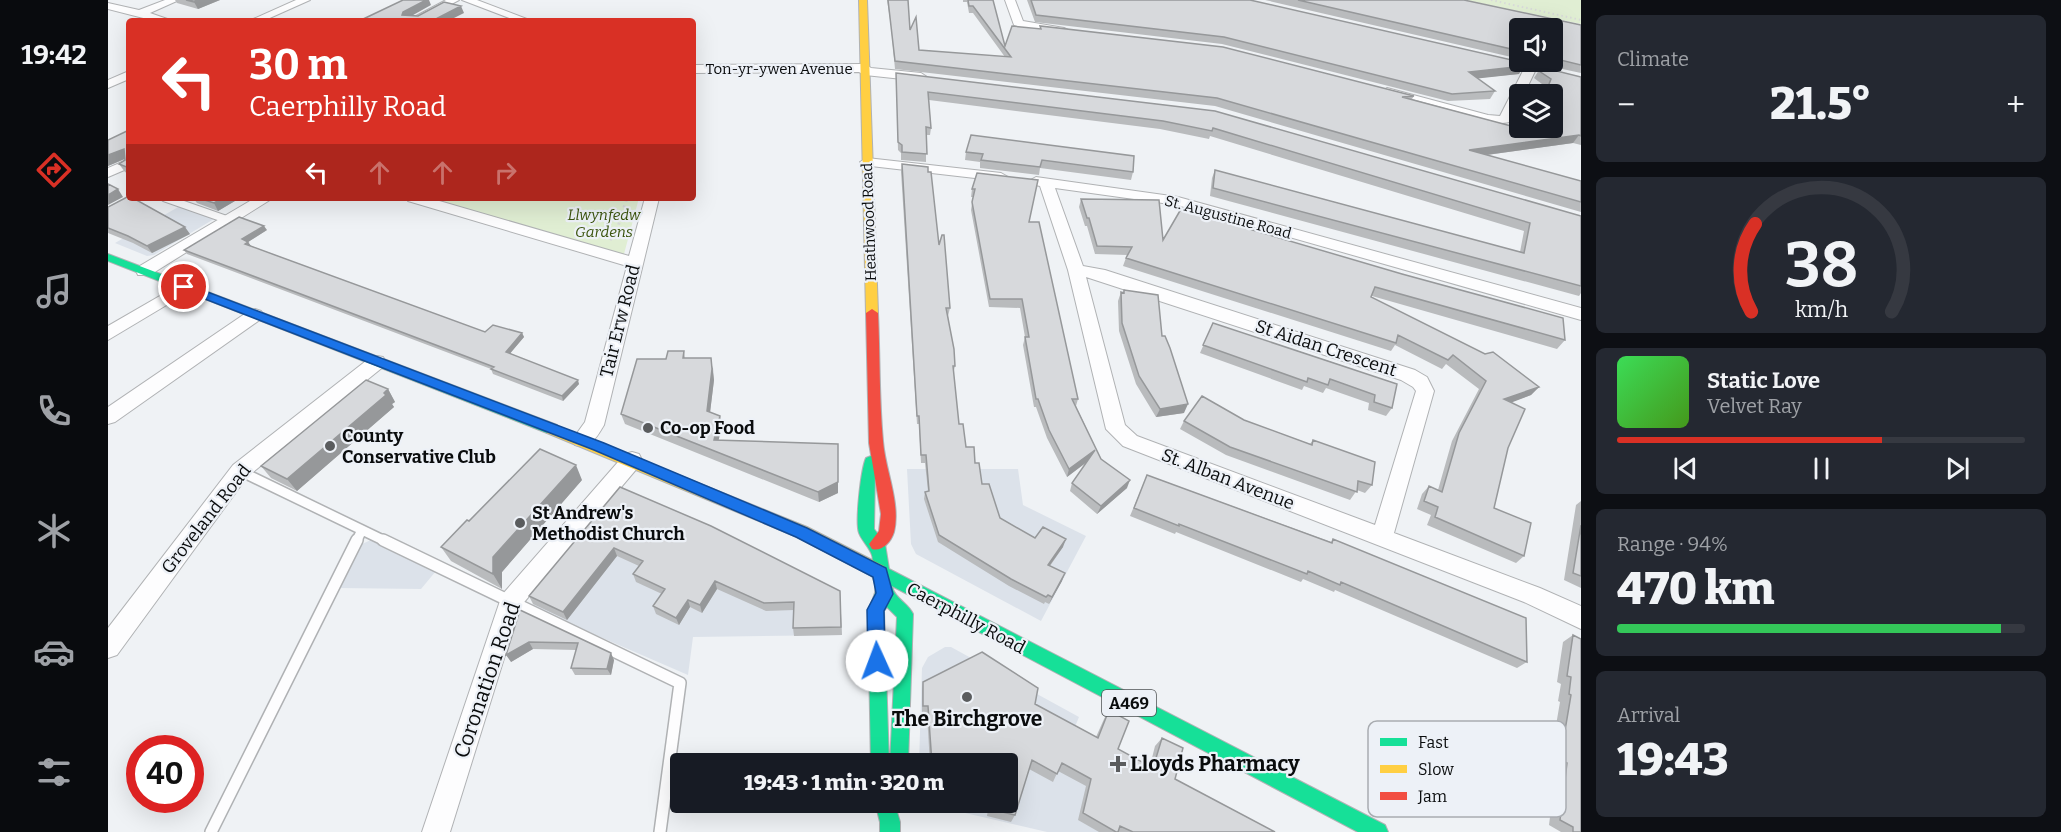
<!DOCTYPE html>
<html lang="en">
<head>
<meta charset="utf-8">
<style>
	:root { --surface:#171b24; --page:#242831; --text:#f1f3f6; --muted:#9ea1a6; --line:#363941; --accent:#d93025 }
	body { margin:0; font-family:Bitter,serif; background:var(--page); color:var(--text); height:100vh; display:flex; flex-direction:column; font-size:22px; white-space:nowrap }
	* { box-sizing:border-box; margin:0 }
	p { font-size:20px; color:var(--muted) }
	.icon { flex:none; width:33px; height:33px; fill:none; stroke:currentColor; stroke-width:2; stroke-linecap:round; stroke-linejoin:round }
	.map { position:relative; flex:1; overflow:hidden }
	.details { display:flex; flex-direction:column; gap:15px; padding:15px; background:#0d0f14; width:480px }
	.details>* { flex:none }
	.top-card { position:absolute; left:18px; top:18px; width:570px; height:183px; border-radius:6px; box-shadow:0 6px 24px #0002; background:#d93025; color:#fff; overflow:hidden }
	.buttons { position:absolute; left:1401px; top:18px; display:grid; gap:12px }
	.buttons a { display:grid; place-items:center; width:54px; height:54px; border-radius:6px; background:var(--surface); box-shadow:0 6px 24px #0002; font-size:30px }
	.speed { position:absolute; left:18px; top:735px; display:flex; gap:12px; font-size:30px; font-weight:700; text-align:center }
	.speed>* { display:grid; place-content:center; width:78px; height:78px; border-radius:50%; background:var(--surface); box-shadow:0 6px 24px #0002; line-height:1 }
	.speed .limit { border:9px solid #d22; background:#fff; color:#111 }
	.pin { position:absolute; display:grid; place-items:center; width:51px; height:51px; color:#fff; margin:-26px; border:3px solid #fff; border-radius:50%; box-shadow:0 2px 6px #0007 }
	.me { position:absolute; width:66px; margin:-33px; rotate:358deg; stroke-linejoin:round; filter:drop-shadow(0 0 4px #0008) }
	.turn { display:flex; align-items:center; gap:21px; height:126px; padding:0 24px; font-size:27px }
	.turn .icon { width:78px; height:78px; stroke-width:2.5 }
	.turn b { display:block; font-size:42px; line-height:51px }
	.lanes { display:flex; align-items:center; height:57px; padding:0 24px; background:#0003; justify-content:center; gap:30px; direction:ltr }
	.lanes .off { opacity:.35 }
	.big { font-size:45px; font-weight:800; line-height:1.1 }
	.details .tile { flex:1; display:flex; flex-direction:column; justify-content:center; gap:9px; min-width:0; padding:0 21px; border-radius:9px; background:var(--page) }
	.details .dial { align-items:center; gap:0 }
	.dial svg { height:156px; overflow:visible; fill:none; stroke:var(--line); stroke-width:7; stroke-linecap:round; text-anchor:middle }
	.dial text { fill:var(--text); stroke:none }
	.song { display:flex; align-items:center; gap:18px }
	.cover { width:72px; height:72px; border-radius:9px; background:linear-gradient(135deg,hsl(130 70% 55%),hsl(100 70% 35%)) }
	.played { height:6px; border-radius:3px; background:linear-gradient(90deg,var(--accent) 65%,var(--line) 65%) }
	.keys { display:flex; justify-content:space-around; direction:ltr }
	.heat { display:flex; justify-content:space-between; align-items:center; font-size:33px; direction:ltr }
	.charge { height:9px; border-radius:4px; background:linear-gradient(90deg,#34c759 94%,var(--line) 0) }
	.trip { position:absolute; left:562px; top:753px; width:348px; height:60px; border-radius:6px; background:var(--surface); box-shadow:0 6px 24px #0002; font-weight:800; line-height:60px; text-align:center }
	main { display:flex; flex:1; min-height:0 }
	.tab-bar { display:flex; flex-direction:column; width:108px; justify-content:space-around; align-items:center; background:#090b0e; color:var(--muted) }
	.tab-bar .icon { width:42px; height:42px }
	.tab-bar .selected { color:var(--accent) }
	.tab-bar b { font-size:27px; color:var(--text) }
	.map>svg:first-child { display:block }
	.built { fill:#dce2ea }
	.green { fill:#e0eed3 }
	.lines { fill:none; stroke-linecap:round; stroke-linejoin:round }
	.lane-far2-casing { stroke:#b0b2b4; stroke-width:9 }
	.lane-far1-casing { stroke:#b0b2b4; stroke-width:12 }
	.lane-casing { stroke:#b0b2b4; stroke-width:14 }
	.street-casing { stroke:#b0b2b4; stroke-width:2 }
	.fast-casing { stroke:#b0b2b4; stroke-width:2 }
	.slow-casing { stroke:#b0b2b4; stroke-width:2 }
	.jam-casing { stroke:#b0b2b4; stroke-width:2 }
	.path-far1 { stroke:#d8d9da; stroke-width:2; stroke-dasharray:1.5 3; stroke-linecap:butt }
	.path { stroke:#d8d9da; stroke-width:3; stroke-dasharray:2 4; stroke-linecap:butt }
	.lane-far2 { stroke:#fdfdfe; stroke-width:7 }
	.lane-far1 { stroke:#fdfdfe; stroke-width:9 }
	.lane { stroke:#fdfdfe; stroke-width:11 }
	.street { fill:#fdfdfe; fill-rule:evenodd }
	.fast { fill:#16e098; fill-rule:evenodd }
	.slow { fill:#ffcf43; fill-rule:evenodd }
	.jam { fill:#f24e42; fill-rule:evenodd }
	.wall { fill:#b9bbbd }
	.shaded-wall { fill:#96989a }
	.building { fill:#d7d9dc; stroke:#96989a; stroke-width:1.5 }
	.route { fill:#1a73e8; stroke:#114b97; stroke-width:1.5 }
	.poi-dot { fill:#5a5c5e; stroke:#edf1f7; stroke-width:2 }
	.labels { text-anchor:middle; dominant-baseline:central; stroke-width:4.5; stroke-linejoin:round; paint-order:stroke }
	.far-street-label { font-size:15px; fill:#0a0c0d; stroke:#edf1f7 }
	.far-park-label { font-size:15px; font-style:italic; fill:#3b540d; stroke:#edf1f7 }
	.shield { fill:#edf1f7; stroke:#4e5153; stroke-width:1.5 }
	.shield-label { font-size:16px; font-weight:bold; fill:#0a0c0d }
	.street-label { font-size:18px; fill:#0a0c0d; stroke:#edf1f7 }
	.poi-label { font-size:18px; font-weight:bold; fill:#0a0c0d; stroke:#edf1f7; text-anchor:start }
	.near-street-label { font-size:21px; fill:#0a0c0d; stroke:#edf1f7 }
	.near-poi-label { font-size:21px; font-weight:bold; fill:#0a0c0d; stroke:#edf1f7 }
	.key { fill:#edf1f7; stroke:#a9acb1; stroke-width:1.5 }
	.key-label { font-size:16px; fill:#0a0c0d }
</style>
</head>
<body>
<main>
<nav class="tab-bar">
<b>19:42</b>
<svg class="icon selected" aria-label="directions" viewBox="0 0 24 24"><path d="M12 3l9 9-9 9-9-9zM9 14v-3h6M13 9l2 2-2 2"/></svg>
<svg class="icon" aria-label="music" viewBox="0 0 24 24"><path d="M9 18V5l10-2v13"/><circle cx="6" cy="18" r="3"/><circle cx="16" cy="16" r="3"/></svg>
<svg class="icon" aria-label="phone" viewBox="0 0 24 24"><path d="M5 4h4l2 5-3 2q2 4 5 5l2-3 5 2v4C11 20 4 13 5 4z"/></svg>
<svg class="icon" aria-label="climate" viewBox="0 0 24 24"><path d="M12 3v18M4 7l16 10M4 17L20 7"/></svg>
<svg class="icon" aria-label="car" viewBox="0 0 24 24"><path d="M5 17H2v-5l4-1 3-4h7l3 4 3 1v5h-3M9 17h6M6 11h13"/><circle cx="7" cy="17" r="2"/><circle cx="17" cy="17" r="2"/></svg>
<svg class="icon" aria-label="filters" viewBox="0 0 24 24"><path d="M4 7h16M4 17h16"/><circle cx="9" cy="7" r="2"/><circle cx="15" cy="17" r="2"/></svg>
</nav>
<div class="map">
<svg width="1473" height="832" viewBox="0 0 1473 832">
	<rect width="100%" height="100%" fill="#eff2f5"/>
	<!-- built -->
	<path class="built" d="M72 206 106 219 46 255 39 256 7 243Z
		M799 469H910L915 505 978 536 933 621 808 554 803 544Z
		M514 495 732 599 734 635 585 637 580 675 423 607Z
		M265 539 328 571 313 589 231 588 252 545Z
		M837 647H843L971 717 964 734 1145 832H939L814 803 900 802V764H811L814 668 820 657Z"/>
	<!-- green -->
	<path class="green" d="M1358 0H1473V24Z
		M322 198H531L516 254 510 255Z"/>
	<g class="lines">
		<!-- lane-far2 casing -->
		<g class="lane-far2-casing">
			<path id="lane-far2" d="M57 198 120 220"/>
		</g>
		<!-- lane-far1 casing -->
		<g class="lane-far1-casing">
			<path id="lane-far1" d="M132 471 279 542
				M248 542 254 530"/>
		</g>
		<!-- lane casing -->
		<g class="lane-casing">
			<path id="lane" d="M275 540 572 683 552 832
				M103 832 249 540"/>
		</g>
		<!-- street casing -->
		<g class="street-casing">
			<path id="street" d="M57 0H71L42 13 65 21H47L0 9V3L31 10Z
				M188 0H202L155 21H141Z
				M338 0H351L312 21H299Z
				M354 0H369L424 21H409Z
				M897 0H907L915 21 956 28 962 31C952 38 918 30 906 25Z
				M1423 63 1429 67 1416 94H1412C1412 102 1410 116 1403 121 1390 131 1295 100 1275 95L1273 92 1279 88 1380 115 1392 116 1417 67Z
				M757 64 763 68 813 73 819 77 813 81 757 75 751 72 585 73V65Z
				M21 71V79L0 88V80Z
				M759 158 893 173 900 177 893 181 754 165 752 162Z
				M21 159V168L0 177V168Z
				M928 177 1070 197 1473 308V320L1069 205 947 188 975 266 997 270 1307 370 1319 377 1326 391 1286 533 1432 588 1473 606V629L1416 602 1015 446 998 429 960 270 932 186 923 184 921 181ZM978 277 1293 380 1305 387 1308 391 1267 525 1029 436 1017 425Z
				M147 198H165L42 275H30L28 271 30 267Z
				M298 198H321L521 256 537 198H551L496 425C489 437 482 450 467 445L464 440 477 422 519 266 300 201Z
				M76 282 82 283 84 287 82 291 0 340V326Z
				M147 309 153 311 156 315 153 319 7 422 0 424V407L141 311Z
				M269 356 275 357 278 362 275 367 139 477 9 655 0 658V628L125 465 263 357Z
				M524 452 531 454 534 460 531 466 412 607 342 832H314L394 595 517 454Z"/>
		</g>
		<!-- fast casing -->
		<g class="fast-casing">
			<path id="fast" d="M0 254 449 425 451 429 449 433H439L0 261Z
				M763 456 768 458 770 462 767 472 766 529 777 544 781 569 1277 825 1280 832H1250L784 586C786 598 800 603 805 614L800 764H782L789 617 779 607 776 611 781 764H763L760 610C768 592 771 590 762 571 771 553 756 546 751 533 747 522 753 469 758 458Z
				M767 802H786L792 822V832H772V822Z"/>
		</g>
		<!-- slow casing -->
		<g class="slow-casing">
			<path id="slow" d="M751 0H759L770 313 764 317 758 313Z
				M444 424 699 527 776 566 778 571 776 576 770 578 764 576 689 537 439 433 437 429 439 425Z"/>
		</g>
		<!-- jam casing -->
		<g class="jam-casing">
			<path id="jam" d="M764 309 770 313C772 356 771 399 775 441 777 470 793 503 786 532 783 542 774 552 764 549L761 544 771 531 773 514 761 443 758 313Z"/>
		</g>
		<!-- path-far1 -->
		<path class="path-far1" d="M1383 0 1473 20"/>
		<!-- path -->
		<path class="path" d="M502 240 508 233 519 198"/>
		<!-- lane-far2 -->
		<use href="#lane-far2" class="lane-far2"/>
		<!-- lane-far1 -->
		<use href="#lane-far1" class="lane-far1"/>
		<!-- lane -->
		<use href="#lane" class="lane"/>
		<!-- street -->
		<use href="#street" class="street"/>
		<!-- fast -->
		<use href="#fast" class="fast"/>
		<!-- slow -->
		<use href="#slow" class="slow"/>
		<!-- jam -->
		<use href="#jam" class="jam"/>
	</g>
	<!-- wall -->
	<path class="wall" d="M67 0H112L90 9 69 3Z
		M779 0H800L802 30 811 50 897 57 865 13H861L859 2H855V0H885L897 46 932 29V26L1306 96 1304 99 1403 126 1444 128V94H1435L1438 87 1426 78 1433 67 1473 77V145L1465 143 1379 155 1473 181V212L1107 106 787 69 783 26Z
		M919 0H1142L1411 74 1369 78 1387 91 1382 99 1340 101 1114 44 927 22Z
		M1157 0H1356L1473 25V73L1422 62H1444V28H1412V59Z
		M788 73 1107 111 1473 216V293L1471 296 1102 196 1104 178 1107 170 1412 252 1416 231 1102 136 1101 139 1052 129 821 100 823 128 822 135H818V162L793 160V153L790 150Z
		M21 130V174L17 172 11 164 17 160V159L0 166V140Z
		M863 135 1025 172 1023 180 932 168 931 175 872 168V162L857 160 858 152Z
		M794 164 831 245 842 308 840 316 847 366 845 374 851 424 858 447 867 463 874 484 892 518 927 538 955 547 942 566 954 581 941 604 937 602 936 604 901 586 830 542 816 499 817 492 820 491 817 463H813L811 424H809L793 172Z
		M869 173 921 222 970 399 968 406 993 459 1019 488 989 514 962 491 964 483 979 462 959 477 939 438 928 407H926L915 345 917 337 912 308 881 307 863 210 865 197H863L864 189Z
		M85 198H132L110 211 89 203Z
		M973 199 1055 240 1073 209 1457 340 1449 349 1264 296 1263 297 1431 387 1423 395 1403 402 1400 448 1386 508 1416 556 1408 563 1319 525 1323 515 1309 509 1314 494 1321 486 1330 490 1344 441 1371 389 1338 364 1334 369 1287 345 1283 351 1015 266 1019 255 987 254 979 226H977L971 207Z
		M0 207 82 234 44 253 25 243 0 233Z
		M159 230 140 242 143 246 377 332 414 333 416 337 402 353 471 384 455 401 385 374 383 369 79 254 76 250Z
		M1016 290 1054 336 1076 413 1048 417 1028 384 1011 331 1010 301 1013 292 1015 293Z
		M1105 323 1248 370 1284 408 1278 416 1260 410 1261 403 1218 388 1215 393 1196 386 1194 390 1092 353Z
		M576 351 577 358 605 368 606 380 602 412 614 426 610 440 730 493 711 502 517 424 513 414 558 359Z
		M280 389 287 402 284 404 286 407 189 491 163 478 153 466Z
		M1136 420 1202 444 1205 440 1264 485 1257 493 1249 490 1242 500 1118 455 1072 429 1076 421Z
		M1039 475 1223 542 1225 539 1419 662 1409 668 1227 590 1226 592 1195 579 1193 582 1068 532 1067 534 1022 516Z
		M474 480 394 572V589L343 561 333 547 361 521Z
		M512 487 732 591 734 635 686 636 685 628 686 610 658 611 609 589 594 613 582 607 571 625 548 614 545 606 554 594 528 582 525 574 531 566 509 556 459 620 425 604 421 596Z
		M1473 501V588L1456 580 1468 505Z
		M412 610 506 660 503 675H467L463 668 468 650 425 649 403 662Z
		M1465 635 1473 832H1453L1441 825 1448 769 1441 766 1452 702 1450 701 1453 684 1449 682 1455 642Z
		M815 682 927 704 988 737 996 719 1001 710 1010 749 1042 766 1047 746 1054 738 1067 779 1167 832H991L970 820 978 786 950 771 945 782 921 769 907 815 903 822 879 816 881 802H900V764H822L819 715 814 714V691Z"/>
	<!-- shaded-wall -->
	<path class="shaded-wall" d="M91 0H112L90 9 86 2Z
		M318 0H321L323 5 298 19 294 15 295 12Z
		M353 6 356 13 340 21H324Z
		M1416 66 1411 74 1356 80 1361 72Z
		M1471 135 1465 143 1356 158 1361 150Z
		M16 149 21 157 0 166V155Z
		M10 189 15 197 0 205V195Z
		M115 198H132L110 211 106 203Z
		M156 226 159 230 140 242 143 246 140 248 134 239Z
		M77 227 82 234 44 253 39 246Z
		M414 333 416 337 400 356 398 352Z
		M603 358 606 380 601 421 599 411Z
		M470 380 471 384 455 401 454 396Z
		M1431 387 1423 395 1389 408 1396 399Z
		M280 389 287 402 284 404 286 407 189 491 179 479Z
		M1080 404 1076 413 1048 417 1052 409Z
		M612 416 614 426 608 451 606 440Z
		M730 444V493L711 502 710 492Z
		M987 450 984 458 959 477 961 469Z
		M468 465 474 480 394 572V589L385 574V557Z
		M1022 480 1019 488 989 514 993 506Z
		M958 539 955 547 937 572 940 565Z
		M506 548 509 556 459 620 455 612Z
		M957 573 954 581 941 604 944 597Z
		M607 581 609 589 594 613 592 605Z
		M580 600 582 607 571 625 568 618Z
		M421 642 425 649 403 662 398 655Z
		M503 653 506 660 503 675 499 669Z"/>
	<!-- building -->
	<path class="building" d="M78 0H91L86 2Z
		M295 0H318L295 12 294 15 310 16 336 2 353 6 324 21H251Z
		M780 0H800L802 30 808 17 811 50 903 57 865 6H861L860 0H885L897 46 904 26 933 29 932 26 1115 47 1306 96 1294 97 1403 126 1412 124V128H1444V94H1437L1443 79 1431 71 1433 67 1473 77V136L1471 135 1361 150 1473 181V202L1109 98 787 61Z
		M923 0H1142L1417 63 1416 66 1361 72 1387 91 1344 94 1116 37 928 15Z
		M1190 0H1356L1473 25V65L1444 58V28H1412V51Z
		M788 73 1107 111 1473 216V286L1105 188 1107 170 1416 253 1422 223 1105 128 1104 131 1055 121 820 92 823 128 818 127 819 154 794 152V145L790 142Z
		M21 130V168L11 164 17 160 16 149 0 155V140Z
		M863 135 1026 156 1025 172 934 160 932 167 873 160 875 154 858 152Z
		M794 164 820 167V172H823L831 245 834 235H836L842 308H838L846 349 847 366H845L851 424H855L858 447H866L867 463H871L874 484H881L892 518 927 538 935 527 958 539 940 565 957 573 944 597 940 595 938 597 903 579 831 535 817 492 821 491 818 455H813L811 416H809Z
		M869 173 930 180 921 222H931L970 399H964L993 459 1022 480 993 506 964 483 987 450 961 469 941 430 930 399H928L917 337H921L914 299H882L864 202 867 189H864Z
		M0 184 10 189 0 195Z
		M21 196V198H25L77 227 39 246 20 236 0 228V207Z
		M90 198H115L106 203Z
		M973 199 1051 200 1055 240 1073 209 1294 274 1455 318 1457 340 1267 287 1263 297 1377 354 1385 352 1431 387 1396 399 1417 409 1400 448 1386 508 1423 523 1416 556 1327 517 1330 507 1316 501 1321 486 1334 492 1351 433 1378 381 1345 355 1340 360 1290 335 1288 343 1018 258 1024 247 989 246 981 218H979Z
		M131 217 156 226 134 239 140 242 137 244 377 332 385 325 414 333 398 352 470 380 454 396 383 369 386 367 76 250Z
		M1016 290 1050 295 1054 336H1057L1062 348 1080 404 1052 409 1031 376 1014 323 1013 292 1016 293Z
		M1105 323 1289 384 1284 408 1266 402 1267 395 1222 379 1220 385 1200 378 1199 382 1095 345Z
		M560 351H576L575 358H603L604 369 599 411 612 416 606 440 730 444V482L710 492 513 414 529 359H558Z
		M258 380 280 389 276 393 278 395 179 479 153 466Z
		M1094 396 1136 420 1204 445 1205 440 1267 462 1264 485 1250 481 1249 492 1122 447 1076 421Z
		M432 449 468 465 385 557V574L333 547 359 520 361 521Z
		M1039 475 1224 543 1225 539 1418 618 1419 662 1233 582 1232 585 1200 571 1199 574 1071 524V526L1026 508Z
		M512 487 603 526 732 591 733 627 685 628 686 602 656 603 607 581 592 605 580 600 568 618 545 606 557 589 525 574 535 561 506 548 455 612 421 596Z
		M1473 525V576L1465 573Z
		M412 610 503 653 499 669 463 668 470 643 421 642 398 655Z
		M1465 635 1473 639V832H1465V827L1452 820 1459 763 1452 760 1463 695 1461 694 1463 677 1459 676Z
		M874 652 930 688 927 704 990 738 1001 710 1021 721 1010 749 1045 768 1054 738 1075 748 1067 779 1167 832H1025L1012 826 1010 832H1008L975 813 983 779 954 763 949 774 924 760 907 815 882 809 883 802H900V764H824L820 706H815V682Z"/>
	<!-- route -->
	<path class="route" d="M76 283 496 443 699 528 778 568 785 594 776 611 777 661 775 667 769 670 763 667 760 661 759 610 768 593 765 577 688 537 486 450 71 289 70 287Z"/>
	<!-- markers -->
	<g class="poi-dot">
		<circle cx="540" cy="428" r="6"/>
		<circle cx="222" cy="446" r="6"/>
		<circle cx="412" cy="523" r="6"/>
		<circle cx="859" cy="697" r="6"/>
		<path d="M1007 755h6v6h6v6h-6v6h-6v-6h-6v-6h6z"/>
	</g>
	<g class="labels">
		<!-- far-street labels -->
		<g class="far-street-label">
			<text x="671" y="69">Ton-yr-ywen Avenue</text>
			<text transform="translate(1120 217) rotate(15)">St. Augustine Road</text>
			<text transform="translate(761 222) rotate(-92)">Heathwood Road</text>
		</g>
		<!-- far-park labels -->
		<g class="far-park-label">
			<text x="496" y="215">Llwynfedw<tspan x="496" dy="17">Gardens</tspan></text>
		</g>
		<!-- shield labels -->
		<rect class="shield" x="994" y="690" width="54" height="26" rx="4.5"/>
		<g class="shield-label">
			<text x="1021" y="703">A469</text>
		</g>
		<!-- street labels -->
		<g class="street-label">
			<text transform="translate(512 321) rotate(-76)">Tair Erw Road</text>
			<text transform="translate(1218 348) rotate(18)">St Aidan Crescent</text>
			<text transform="translate(1120 479) rotate(21)">St. Alban Avenue</text>
			<text transform="translate(98 519) rotate(-52)">Groveland Road</text>
			<text transform="translate(858 618) rotate(28)">Caerphilly Road</text>
		</g>
		<!-- poi labels -->
		<g class="poi-label">
			<text x="552" y="428">Co-op Food</text>
			<text x="234" y="436">County<tspan x="234" dy="21">Conservative Club</tspan></text>
			<text x="424" y="513">St Andrew's<tspan x="424" dy="21">Methodist Church</tspan></text>
		</g>
		<!-- near-street labels -->
		<g class="near-street-label">
			<text transform="translate(379 680) rotate(-71)">Coronation Road</text>
		</g>
		<!-- near-poi labels -->
		<g class="near-poi-label">
			<text x="859" y="719">The Birchgrove</text>
			<text x="1022" y="764" text-anchor="start">Lloyds Pharmacy</text>
		</g>
	</g>
	<!-- legend -->
	<rect x="1260" y="721" width="198" height="96" rx="9" class="key"/>
	<rect x="1272" y="738" width="27" height="8" fill="#16e098"/>
	<rect x="1272" y="765" width="27" height="8" fill="#ffcf43"/>
	<rect x="1272" y="792" width="27" height="8" fill="#f24e42"/>
	<g class="key-label">
		<text x="1310" y="748">Fast</text>
		<text x="1310" y="775">Slow</text>
		<text x="1310" y="802">Jam</text>
	</g>
</svg>
<div class="buttons">
<a><svg class="icon" aria-label="sound" viewBox="0 0 24 24"><path d="M4 9h4l5-4v14l-5-4H4zM17 9q2 3 0 6"/></svg></a>
<a><svg class="icon" aria-label="layers" viewBox="0 0 24 24"><path d="M12 4l9 5-9 5-9-5zM3 14l9 5 9-5"/></svg></a>
</div>
<div class="speed"><div class="limit">40</div></div>
<div class="pin" style="left:76px;top:287px;background:#d93025"><svg class="icon" aria-label="arrive" viewBox="0 0 24 24"><path d="M6 21V4h12l-3 4 3 4H6"/></svg></div>
<svg class="me" style="left:769px;top:661px" viewBox="-20 -20 40 40"><circle r="19" fill="#fff"/><path d="M0-13L10 11 0 6-10 11z" fill="#1a73e8"/></svg>
<div class="trip">19:43 · 1 min · 320 m</div>
<div class="top-card">
<div class="turn"><svg class="icon" aria-label="left" viewBox="0 0 24 24"><path d="M17 20v-9H6M10 6l-5 5 5 5"/></svg><div><b>30 m</b>Caerphilly Road</div></div>
<div class="lanes"><svg class="icon" aria-label="left" viewBox="0 0 24 24"><path d="M17 20v-9H6M10 6l-5 5 5 5"/></svg><svg class="icon off" aria-label="ahead" viewBox="0 0 24 24"><path d="M12 20V5M6 11l6-6 6 6"/></svg><svg class="icon off" aria-label="ahead" viewBox="0 0 24 24"><path d="M12 20V5M6 11l6-6 6 6"/></svg><svg class="icon off" aria-label="right" viewBox="0 0 24 24"><path d="M7 20v-9h11M14 6l5 5-5 5"/></svg></div>
</div>
</div>
<section class="details">
<div class="tile"><p>Climate</p>
<div class="heat"><a>−</a><b class="big">21.5°</b><a>+</a></div>
</div>
<div class="tile dial"><svg viewBox="0 0 100 80">
<path d="M14 69A42 42 0 1 1 86 69"/>
<path d="M14 69A42 42 0 0 1 16 24" stroke="#d93025"/>
<text x="50" y="56" font-size="32" font-weight="700">38</text>
<text x="50" y="72" font-size="11">km/h</text>
</svg></div>
<div class="tile">
<div class="song"><i class="cover"></i><div><b>Static Love</b><p>Velvet Ray</p></div></div>
<div class="played"></div>
<div class="keys"><svg class="icon" aria-label="previous" viewBox="0 0 24 24"><path d="M18 5L8 12l10 7zM5 5v14"/></svg><svg class="icon" aria-label="pause" viewBox="0 0 24 24"><path d="M8 5v14M16 5v14"/></svg><svg class="icon" aria-label="next" viewBox="0 0 24 24"><path d="M6 5l10 7-10 7zM19 5v14"/></svg></div>
</div>
<div class="tile"><p>Range · 94%</p><b class="big">470 km</b><div class="charge"></div></div>
<div class="tile"><p>Arrival</p><b class="big">19:43</b></div>
</section>
</main>
</body>
</html>
